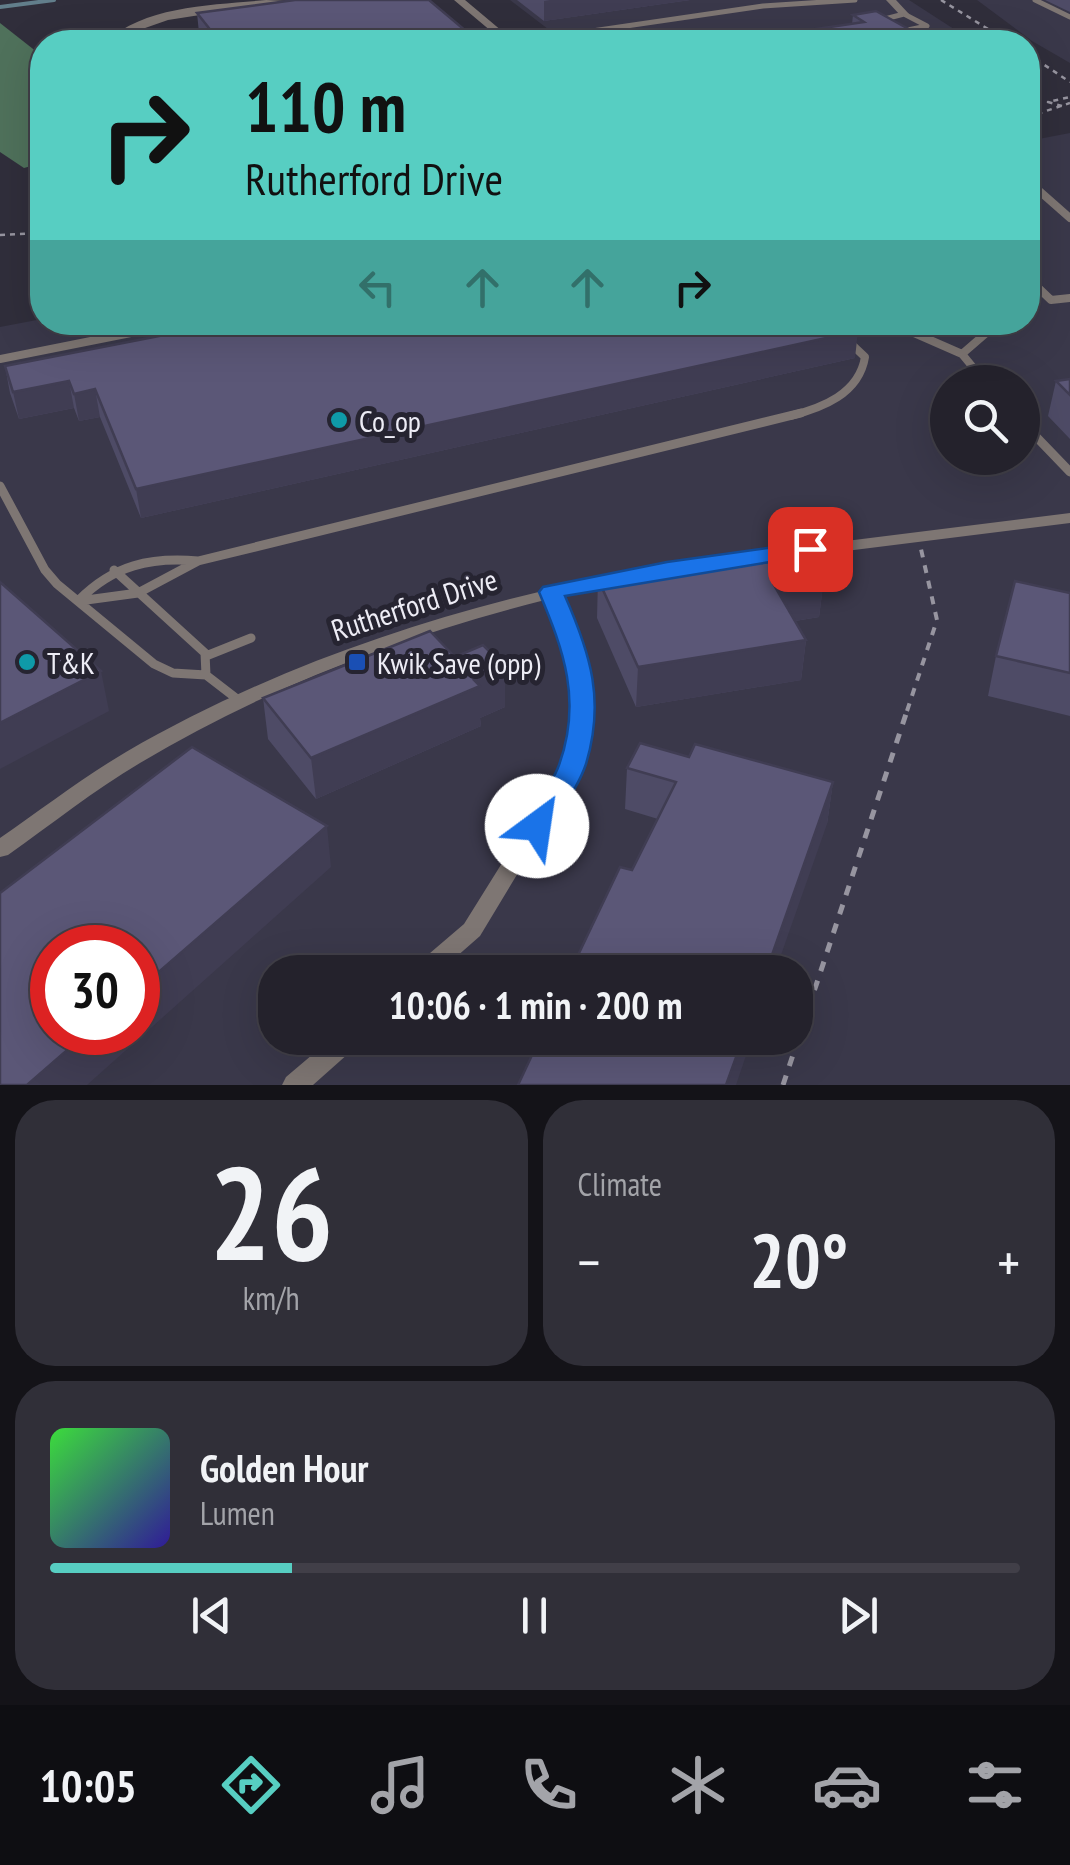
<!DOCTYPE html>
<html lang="en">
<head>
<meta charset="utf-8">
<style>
	:root { --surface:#24222c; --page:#302f38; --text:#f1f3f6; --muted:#a3a4a9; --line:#413f48; --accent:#57cec2 }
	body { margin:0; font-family:"PT Sans Narrow",sans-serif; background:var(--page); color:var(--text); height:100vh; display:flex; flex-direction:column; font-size:38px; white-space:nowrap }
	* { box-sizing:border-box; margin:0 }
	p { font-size:32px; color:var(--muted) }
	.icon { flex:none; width:55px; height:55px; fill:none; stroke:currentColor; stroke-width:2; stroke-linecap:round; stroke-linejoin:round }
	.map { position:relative; height:1085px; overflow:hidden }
	.sheet { display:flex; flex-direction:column; gap:15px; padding:15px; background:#141318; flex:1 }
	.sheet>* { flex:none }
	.guide { position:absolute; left:30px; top:30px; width:1010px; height:305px; border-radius:40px; box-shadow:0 10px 40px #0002,0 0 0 2px var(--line); background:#57cec2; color:#111; overflow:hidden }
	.buttons { position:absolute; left:930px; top:365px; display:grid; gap:20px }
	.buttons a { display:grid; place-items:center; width:110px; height:110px; border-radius:50%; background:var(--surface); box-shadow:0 10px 40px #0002,0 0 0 2px var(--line); font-size:50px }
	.speed { position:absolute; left:30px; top:925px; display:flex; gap:20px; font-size:50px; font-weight:700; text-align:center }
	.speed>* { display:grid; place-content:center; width:130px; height:130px; border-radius:50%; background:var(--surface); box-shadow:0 10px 40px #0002,0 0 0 2px var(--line); line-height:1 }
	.speed .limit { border:15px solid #d22; background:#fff; color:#111 }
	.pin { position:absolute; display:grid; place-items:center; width:85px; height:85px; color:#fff; margin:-42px; border-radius:20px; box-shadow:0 5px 15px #0006 }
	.me { position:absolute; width:110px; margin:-55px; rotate:31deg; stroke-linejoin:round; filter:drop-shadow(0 0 8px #0008) }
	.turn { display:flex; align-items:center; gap:35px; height:210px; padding:0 50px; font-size:45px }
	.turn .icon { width:130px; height:130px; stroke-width:2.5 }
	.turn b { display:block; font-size:70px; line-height:85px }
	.lanes { display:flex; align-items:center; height:95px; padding:0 50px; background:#0003; justify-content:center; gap:50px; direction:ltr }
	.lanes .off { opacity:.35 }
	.big { font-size:75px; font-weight:600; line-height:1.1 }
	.sheet .tile { flex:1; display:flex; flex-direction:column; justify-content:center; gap:15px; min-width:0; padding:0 35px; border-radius:40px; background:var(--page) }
	.sheet .dial { align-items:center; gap:0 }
	.dial b { font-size:130px; line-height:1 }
	.song { display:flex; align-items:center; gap:30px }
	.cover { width:120px; height:120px; border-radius:15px; background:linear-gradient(135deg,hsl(120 70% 55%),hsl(250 70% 35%)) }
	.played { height:10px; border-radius:5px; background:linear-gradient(90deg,var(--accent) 25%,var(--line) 25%) }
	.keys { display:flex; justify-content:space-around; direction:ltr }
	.heat { display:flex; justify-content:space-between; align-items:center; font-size:55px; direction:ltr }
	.sheet .tiles { flex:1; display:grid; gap:15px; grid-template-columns:1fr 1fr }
	.tile:last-child { grid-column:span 2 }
	.trip { position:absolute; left:258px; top:955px; width:555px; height:100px; border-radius:40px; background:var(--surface); box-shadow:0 10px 40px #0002,0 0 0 2px var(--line); font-weight:600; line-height:100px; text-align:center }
	.menu { display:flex; height:160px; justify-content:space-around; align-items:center; background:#0e0e12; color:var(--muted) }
	.menu .icon { width:70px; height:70px }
	.menu .selected { color:var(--accent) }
	.menu b { font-size:45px; color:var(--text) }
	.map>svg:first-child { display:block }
	.built { fill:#3a384a; fill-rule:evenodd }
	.forest { fill:#4f715b }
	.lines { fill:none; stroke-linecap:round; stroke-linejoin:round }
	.stream { stroke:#627e8b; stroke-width:4 }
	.path-far2 { stroke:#9795a0; stroke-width:2.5; stroke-dasharray:5 5; stroke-linecap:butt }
	.path-far1 { stroke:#9795a0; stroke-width:4; stroke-dasharray:8 8; stroke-linecap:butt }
	.path { stroke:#9795a0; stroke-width:5; stroke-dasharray:10 10; stroke-linecap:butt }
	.lane-far2 { stroke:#7e7673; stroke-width:5 }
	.lane-far1 { stroke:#7e7673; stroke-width:8 }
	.lane { stroke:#7e7673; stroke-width:9 }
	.street { fill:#7e7673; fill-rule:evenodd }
	.wall { fill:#4e4b66 }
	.shaded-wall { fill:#403d53 }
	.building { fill:#5b5777; stroke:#403d53; stroke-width:2.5 }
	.route { fill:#1a73e8; stroke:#114b97; stroke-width:2.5 }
	.culture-dot { fill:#0f9aa8; stroke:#262431; stroke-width:4 }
	.transit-dot { fill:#1a4fb4; stroke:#262431; stroke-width:4 }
	.labels { text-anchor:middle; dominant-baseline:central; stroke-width:10; stroke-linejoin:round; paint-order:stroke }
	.poi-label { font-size:30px; fill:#edecf5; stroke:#262431; text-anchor:start }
	.street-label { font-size:30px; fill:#edecf5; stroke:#262431 }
</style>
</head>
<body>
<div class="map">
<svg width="1070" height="1085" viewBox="0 0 1070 1085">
	<rect width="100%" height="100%" fill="#302e3b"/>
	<!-- built -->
	<path class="built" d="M510 0H909L974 42H565Z
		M977 0H1070V63L1032 41Z
		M1070 133V1085H0V327L42 319V322H1028V141ZM948 382H1022V458H948ZM52 948H138V1032H52ZM275 972H795V1038H275Z"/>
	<!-- forest -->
	<path class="forest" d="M0 23 42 56V163L24 168 0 152Z"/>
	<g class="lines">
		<!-- stream -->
		<path class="stream" d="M0 7 54 0"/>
		<!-- path-far2 -->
		<path class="path-far2" d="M941 0 1009 42
			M1028 54 1070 82
			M1062 106 1048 102 1070 97
			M1028 117 1070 103
			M0 235 42 233"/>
		<!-- path-far1 -->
		<path class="path-far1" d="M907 711 937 620 921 549"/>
		<!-- path -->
		<path class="path" d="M783 1085 908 708"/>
		<!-- lane-far2 -->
		<path class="lane-far2" d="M1035 0 1070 17
			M877 21 904 14 927 26 898 32
			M592 31 763 6 855 0
			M726 42 798 32
			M1028 181 1031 184"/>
		<!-- lane-far1 -->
		<path class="lane-far1" d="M1028 181 1070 218
			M1028 278 1051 300 1070 298
			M889 322 962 354 985 382
			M962 354 999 322
			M0 359 186 322
			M790 416C822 408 859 394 865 357L847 340"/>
		<!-- lane -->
		<path class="lane" d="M1022 422 1070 472
			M0 486 45 570 57 584 154 664 173 673 206 675 241 702
			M114 570 205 653 206 675
			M79 600C114 565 150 557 198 561
			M79 601 138 593 198 561 801 413
			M206 656 251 638"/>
		<!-- street -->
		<path class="street" d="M266 0 289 1 168 20 128 34 117 42H106C145 5 215 5 266 0Z
			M454 0H465L515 42H504Z
			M886 0H896L909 14 901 16Z
			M1070 513V523L733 565 724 560 733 555Z
			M619 574 628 579 625 583 562 597 583 646 595 704 582 767 480 936 439 972H412L416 965 464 924 562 767 575 704 565 646 545 600C403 636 267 687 140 763 94 790 52 824 8 855L0 857V838C42 809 82 778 126 752 280 663 447 609 619 574Z
			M332 1038H361L358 1045 313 1085H282L286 1077Z"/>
	</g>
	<!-- wall -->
	<path class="wall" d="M517 0H690L544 21Z
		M1045 0H1070V12Z
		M197 13 479 42H206L199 33Z
		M853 15 932 42 852 24Z
		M855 358 141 518 100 417 79 421 74 408 19 419 10 393 5 366Z
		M1070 379V439L1048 416 1056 381Z
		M762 563 824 578 819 617 795 621 806 640 801 680 636 707 597 618 598 579Z
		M1070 593V716L988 696 996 656Z
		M455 657 505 667V707L480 718 481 726 316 799 268 739 263 698Z
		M689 757 833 782 827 824 632 870 658 819 625 809 627 768Z"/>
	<!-- shaded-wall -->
	<path class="shaded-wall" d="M550 0H690L544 21V1Z
		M858 331 855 358 141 518 136 489Z
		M69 381 74 408 19 419 13 392Z
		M95 389 100 417 79 421 74 394Z
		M824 578 819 617 770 625 774 585Z
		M806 640 801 680 636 707 638 667Z
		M505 667V707L480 718 481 726 316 799 311 758Z
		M101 671 109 711 0 769V723Z
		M833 782 827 824 775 972H766Z
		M327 826 331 867 87 1085H27L88 1032H138V990Z
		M743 1038H752L736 1085H726Z"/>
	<!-- building -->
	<path class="building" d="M295 0H429L479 42H220L197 13Z
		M876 11 932 42H729L864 22 853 15Z
		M231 322H847L858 331 136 489 95 389 74 394 69 381 13 392 5 366Z
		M1070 379V395L1056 381Z
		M757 555 762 563 810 556 824 578 774 585 806 640 638 667 598 579Z
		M1015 581 1070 593V673L996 656Z
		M0 582 101 671 0 723Z
		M430 631 455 657 483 645 505 667 474 680 480 686 311 758 263 698Z
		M640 743 689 757 695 744 833 782 766 972H570L620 867 632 870 676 782 627 768Z
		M192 747 327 826 138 990V948H52V1032H88L27 1085H0V893Z
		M540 1038H743L726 1085H518Z"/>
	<!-- route -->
	<path class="route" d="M810 542 818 544 821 549 818 554 565 596C591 655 605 701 586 764 578 788 559 812 547 833H527L523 826C534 807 551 787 559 765 582 701 564 651 539 592L543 587 667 562Z"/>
	<!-- markers -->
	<g class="culture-dot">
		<circle cx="339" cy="420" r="10"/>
		<circle cx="27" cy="662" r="10"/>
	</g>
	<rect class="transit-dot" x="347" y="652" width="20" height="20" rx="5"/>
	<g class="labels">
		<!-- poi labels -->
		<g class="poi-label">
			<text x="359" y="420">Co_op</text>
			<text x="47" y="662">T&amp;K</text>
			<text x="377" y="662">Kwik Save (opp)</text>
		</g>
		<!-- street labels -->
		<g class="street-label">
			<text transform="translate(414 604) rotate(-18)">Rutherford Drive</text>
		</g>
	</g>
</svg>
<div class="buttons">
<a><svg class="icon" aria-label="search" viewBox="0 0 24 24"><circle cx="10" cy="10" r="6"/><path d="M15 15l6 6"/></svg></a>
</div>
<div class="speed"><div class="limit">30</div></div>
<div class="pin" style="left:810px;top:549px;background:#d93025"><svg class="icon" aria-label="arrive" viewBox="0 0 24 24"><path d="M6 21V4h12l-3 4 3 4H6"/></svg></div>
<svg class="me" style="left:537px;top:826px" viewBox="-20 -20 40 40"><circle r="19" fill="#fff"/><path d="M0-13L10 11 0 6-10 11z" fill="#1a73e8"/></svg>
<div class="trip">10:06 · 1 min · 200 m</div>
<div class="guide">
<div class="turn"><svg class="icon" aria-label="right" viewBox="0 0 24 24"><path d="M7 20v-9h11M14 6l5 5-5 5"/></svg><div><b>110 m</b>Rutherford Drive</div></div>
<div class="lanes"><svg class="icon off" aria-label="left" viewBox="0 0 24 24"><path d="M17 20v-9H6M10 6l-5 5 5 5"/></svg><svg class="icon off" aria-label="ahead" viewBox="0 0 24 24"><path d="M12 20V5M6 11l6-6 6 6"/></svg><svg class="icon off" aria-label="ahead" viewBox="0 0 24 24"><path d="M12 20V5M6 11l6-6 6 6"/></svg><svg class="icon" aria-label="right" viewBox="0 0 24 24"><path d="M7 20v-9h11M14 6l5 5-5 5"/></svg></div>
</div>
</div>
<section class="sheet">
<div class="tiles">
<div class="tile dial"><b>26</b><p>km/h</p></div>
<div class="tile"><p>Climate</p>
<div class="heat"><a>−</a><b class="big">20°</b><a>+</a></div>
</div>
<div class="tile">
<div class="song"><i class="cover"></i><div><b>Golden Hour</b><p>Lumen</p></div></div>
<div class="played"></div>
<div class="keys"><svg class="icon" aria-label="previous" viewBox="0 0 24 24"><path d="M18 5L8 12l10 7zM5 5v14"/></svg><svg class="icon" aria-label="pause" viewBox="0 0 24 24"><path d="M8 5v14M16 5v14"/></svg><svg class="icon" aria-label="next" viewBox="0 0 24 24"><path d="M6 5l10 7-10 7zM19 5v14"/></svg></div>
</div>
</div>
</section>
<nav class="menu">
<b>10:05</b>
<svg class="icon selected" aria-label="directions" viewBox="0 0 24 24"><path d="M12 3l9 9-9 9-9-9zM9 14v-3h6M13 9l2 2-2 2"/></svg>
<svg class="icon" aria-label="music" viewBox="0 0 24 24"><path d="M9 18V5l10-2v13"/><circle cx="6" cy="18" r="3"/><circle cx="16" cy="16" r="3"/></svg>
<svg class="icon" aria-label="phone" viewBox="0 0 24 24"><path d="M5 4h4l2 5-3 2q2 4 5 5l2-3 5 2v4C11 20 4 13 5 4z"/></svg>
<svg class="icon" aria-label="climate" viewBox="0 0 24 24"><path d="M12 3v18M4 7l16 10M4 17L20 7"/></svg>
<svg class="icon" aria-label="car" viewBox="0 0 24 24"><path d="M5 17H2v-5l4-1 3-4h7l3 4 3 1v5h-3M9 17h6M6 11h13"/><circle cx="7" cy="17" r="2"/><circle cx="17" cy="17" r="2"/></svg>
<svg class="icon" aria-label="filters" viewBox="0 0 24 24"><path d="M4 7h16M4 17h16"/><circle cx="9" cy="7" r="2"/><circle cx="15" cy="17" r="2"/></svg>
</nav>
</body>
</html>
